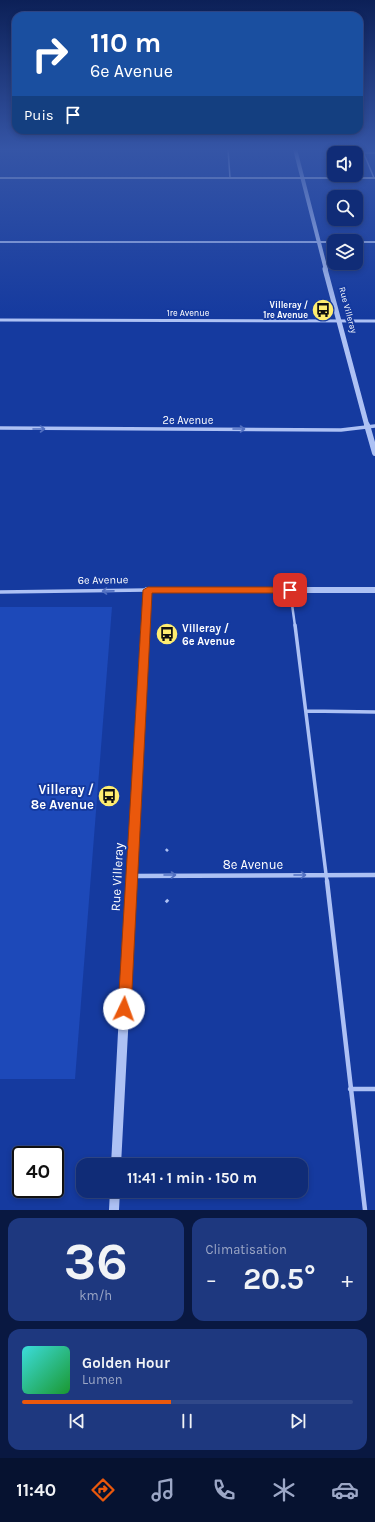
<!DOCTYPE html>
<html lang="fr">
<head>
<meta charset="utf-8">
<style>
	:root { --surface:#102c77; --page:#1e387f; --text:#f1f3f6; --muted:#9ca7c6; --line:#304889; --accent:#ea580c }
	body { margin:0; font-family:Karla,sans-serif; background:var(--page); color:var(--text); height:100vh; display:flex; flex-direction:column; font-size:15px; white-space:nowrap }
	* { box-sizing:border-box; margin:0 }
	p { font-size:13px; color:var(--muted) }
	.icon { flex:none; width:22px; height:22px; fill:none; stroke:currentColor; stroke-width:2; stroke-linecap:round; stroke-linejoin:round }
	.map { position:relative; height:1210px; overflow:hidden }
	.panel { display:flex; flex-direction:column; gap:8px; padding:8px; background:#091841; flex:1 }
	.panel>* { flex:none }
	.hud { position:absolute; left:12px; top:12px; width:351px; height:122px; border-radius:12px; box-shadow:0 2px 6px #0003,0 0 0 1px var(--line); background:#1a4fa0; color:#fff; overflow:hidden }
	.buttons { position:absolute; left:327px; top:146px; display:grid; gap:8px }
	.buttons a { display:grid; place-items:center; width:36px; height:36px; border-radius:8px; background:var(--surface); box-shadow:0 2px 6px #0003,0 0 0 1px var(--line); font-size:20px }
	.speed { position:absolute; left:12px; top:1146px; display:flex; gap:8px; font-size:20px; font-weight:700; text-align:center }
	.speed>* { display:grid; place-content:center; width:52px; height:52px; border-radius:50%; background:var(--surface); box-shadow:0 2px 6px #0003,0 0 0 1px var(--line); line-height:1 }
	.speed .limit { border:2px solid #111; border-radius:6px; background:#fff; color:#111 }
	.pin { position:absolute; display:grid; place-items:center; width:34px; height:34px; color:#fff; margin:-17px; border-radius:8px; box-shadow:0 2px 6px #0006 }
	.me { position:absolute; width:44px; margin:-22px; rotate:3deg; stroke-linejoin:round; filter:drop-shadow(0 0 3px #0008) }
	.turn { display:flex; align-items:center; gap:14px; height:84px; padding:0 12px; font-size:18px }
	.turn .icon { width:52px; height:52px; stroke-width:2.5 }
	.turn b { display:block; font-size:28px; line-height:34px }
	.then { display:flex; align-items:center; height:38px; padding:0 12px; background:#0003; gap:8px; font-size:15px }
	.big { font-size:30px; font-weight:700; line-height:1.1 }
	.panel .tile { flex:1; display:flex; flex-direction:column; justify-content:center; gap:6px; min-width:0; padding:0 14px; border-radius:12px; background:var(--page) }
	.panel .dial { align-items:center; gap:0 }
	.dial b { font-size:52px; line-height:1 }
	.song { display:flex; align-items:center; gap:12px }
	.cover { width:48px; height:48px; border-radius:6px; background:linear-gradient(135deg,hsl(180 70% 55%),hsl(130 70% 35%)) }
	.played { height:4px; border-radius:2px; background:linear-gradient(90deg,var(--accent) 45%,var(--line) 45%) }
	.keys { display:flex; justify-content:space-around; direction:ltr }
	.heat { display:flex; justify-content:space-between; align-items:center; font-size:22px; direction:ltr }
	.panel .tiles { flex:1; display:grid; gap:8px; grid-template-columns:1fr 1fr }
	.tile:last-child { grid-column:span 2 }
	.trip { position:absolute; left:76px; top:1158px; width:232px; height:40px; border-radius:12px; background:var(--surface); box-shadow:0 2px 6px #0003,0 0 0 1px var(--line); font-weight:700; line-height:40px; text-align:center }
	.dock { display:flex; height:64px; justify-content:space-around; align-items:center; background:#061230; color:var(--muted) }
	.dock .icon { width:28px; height:28px }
	.dock .on { color:var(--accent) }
	.dock b { font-size:18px; color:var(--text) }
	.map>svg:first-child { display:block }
	.green { fill:#1d49b9 }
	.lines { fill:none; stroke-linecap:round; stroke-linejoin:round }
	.path-far1 { stroke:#adc1f4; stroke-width:3; stroke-dasharray:2.5 3.5; stroke-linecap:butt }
	.path { stroke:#adc1f4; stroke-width:3.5; stroke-dasharray:3 4.5; stroke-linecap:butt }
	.service-far3 { stroke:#adc1f4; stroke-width:1.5 }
	.service-far2 { stroke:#adc1f4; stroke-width:2.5 }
	.service-far1 { stroke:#adc1f4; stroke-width:3.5 }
	.service { stroke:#adc1f4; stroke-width:4.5 }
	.minor-far3 { stroke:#adc1f4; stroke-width:2 }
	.minor-far2 { stroke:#adc1f4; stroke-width:3 }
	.minor-far1 { stroke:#adc1f4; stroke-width:3.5 }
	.minor { stroke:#adc1f4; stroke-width:4.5 }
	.tertiary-far4 { stroke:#adc1f4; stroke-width:4 }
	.tertiary-far3 { stroke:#adc1f4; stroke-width:5 }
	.tertiary-far2 { stroke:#adc1f4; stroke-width:6 }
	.tertiary-far1 { stroke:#adc1f4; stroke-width:8 }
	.tertiary { stroke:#adc1f4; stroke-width:10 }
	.secondary { fill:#dde6fd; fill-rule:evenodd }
	.oneway { stroke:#5270c1 }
	.route { fill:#ea580c; stroke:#983908 }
	.labels { text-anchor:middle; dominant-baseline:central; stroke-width:4; stroke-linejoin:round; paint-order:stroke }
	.far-poi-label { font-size:9px; font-weight:bold; fill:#fff; stroke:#153a9f; text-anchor:end }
	.far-street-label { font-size:9px; fill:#fff; stroke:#153a9f }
	.street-label { font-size:11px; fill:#fff; stroke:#153a9f }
	.poi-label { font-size:11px; font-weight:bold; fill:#fff; stroke:#153a9f; text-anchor:start }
	.near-poi-label { font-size:13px; font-weight:bold; fill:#fff; stroke:#153a9f; text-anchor:end }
	.near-street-label { font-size:13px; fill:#fff; stroke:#153a9f }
</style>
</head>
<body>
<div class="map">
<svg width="375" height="1210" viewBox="0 0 375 1210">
	<rect width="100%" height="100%" fill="#153a9f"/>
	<!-- green -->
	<path class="green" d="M0 607H112L75 1079H0Z"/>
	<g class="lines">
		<!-- path-far1 -->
		<path class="path-far1" d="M166 851 168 849"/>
		<!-- path -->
		<path class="path" d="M166 900 168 902"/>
		<!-- service-far3 -->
		<path class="service-far3" d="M228 149 230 178
			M362 149 374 178
			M364 153H375"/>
		<!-- service-far2 -->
		<path class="service-far2" d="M290 590 295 626"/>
		<!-- service-far1 -->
		<path class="service-far1" d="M295 625 327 882
			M307 711 375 712"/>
		<!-- service -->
		<path class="service" d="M327 881 365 1210
			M350 1089H375"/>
		<!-- minor-far3 -->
		<path class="minor-far3" d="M0 242H334
			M356 242H375"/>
		<!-- minor-far2 -->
		<path class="minor-far2" d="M0 320 375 321"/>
		<!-- minor-far1 -->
		<path class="minor-far1" d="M0 428 341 430 375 426
			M0 592 147 590"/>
		<!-- minor -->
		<path class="minor" d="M131 876 375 875"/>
		<!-- tertiary-far4 -->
		<path class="tertiary-far4" d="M295 149 326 270"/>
		<!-- tertiary-far3 -->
		<path class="tertiary-far3" d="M325 269 367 426"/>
		<!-- tertiary-far2 -->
		<path class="tertiary-far2" d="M367 425 375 453
			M145 626 147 590H375"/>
		<!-- tertiary-far1 -->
		<path class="tertiary-far1" d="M131 882 145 625"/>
		<!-- tertiary -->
		<path class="tertiary" d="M116 1165 131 881
			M114 1210 115 1191"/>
		<!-- secondary -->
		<path class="secondary" d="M0 177H375V179H0Z"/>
	</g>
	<!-- one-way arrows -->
	<defs><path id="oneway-shaft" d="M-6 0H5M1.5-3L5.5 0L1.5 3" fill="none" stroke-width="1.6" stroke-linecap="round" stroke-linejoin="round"/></defs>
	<g class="oneway">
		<use href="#oneway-shaft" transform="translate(39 429)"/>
		<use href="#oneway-shaft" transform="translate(239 429)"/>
		<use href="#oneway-shaft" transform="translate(108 591) rotate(179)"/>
		<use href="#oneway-shaft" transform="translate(170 875)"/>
		<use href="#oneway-shaft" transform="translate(300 875)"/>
	</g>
	<!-- sky -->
	<linearGradient id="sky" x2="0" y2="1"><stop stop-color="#0c2057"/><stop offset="0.47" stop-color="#3555a6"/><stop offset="1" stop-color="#3555a6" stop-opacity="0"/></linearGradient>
	<rect width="375" height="318" fill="url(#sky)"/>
	<!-- route -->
	<path class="route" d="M148 587H290L294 590 290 593H152L131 1009 129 1014 124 1016 120 1014 118 1009 143 590Z"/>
	<!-- icons -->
	<defs>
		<g id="bus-disc" transform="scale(1.15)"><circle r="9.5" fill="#ffed70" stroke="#153a9f"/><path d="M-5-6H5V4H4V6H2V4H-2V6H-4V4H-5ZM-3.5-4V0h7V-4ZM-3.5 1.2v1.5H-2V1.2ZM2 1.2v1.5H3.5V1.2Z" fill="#111"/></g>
	</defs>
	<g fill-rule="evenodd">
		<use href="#bus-disc" x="323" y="310"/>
		<use href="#bus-disc" x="167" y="634"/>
		<use href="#bus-disc" x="109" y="796"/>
	</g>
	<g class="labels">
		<!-- far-poi labels -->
		<g class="far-poi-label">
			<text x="308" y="305">Villeray /<tspan x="308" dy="10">1re Avenue</tspan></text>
		</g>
		<!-- far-street labels -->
		<g class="far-street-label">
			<text transform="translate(348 310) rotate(75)">Rue Villeray</text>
			<text x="188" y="313">1re Avenue</text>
		</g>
		<!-- street labels -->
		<g class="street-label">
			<text x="188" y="420">2e Avenue</text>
			<text transform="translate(103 580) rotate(-1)">6e Avenue</text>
		</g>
		<!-- poi labels -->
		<g class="poi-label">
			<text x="182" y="628">Villeray /<tspan x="182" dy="13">6e Avenue</tspan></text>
		</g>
		<!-- near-poi labels -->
		<g class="near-poi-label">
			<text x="94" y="789">Villeray /<tspan x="94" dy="15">8e Avenue</tspan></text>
		</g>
		<!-- near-street labels -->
		<g class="near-street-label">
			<text x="253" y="864">8e Avenue</text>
			<text transform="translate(117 877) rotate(-87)">Rue Villeray</text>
		</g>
	</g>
</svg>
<div class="buttons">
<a><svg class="icon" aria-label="sound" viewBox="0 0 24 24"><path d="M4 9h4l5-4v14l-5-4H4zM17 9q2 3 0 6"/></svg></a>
<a><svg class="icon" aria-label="search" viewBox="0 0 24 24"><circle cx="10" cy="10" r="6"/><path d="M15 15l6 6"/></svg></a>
<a><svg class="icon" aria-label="layers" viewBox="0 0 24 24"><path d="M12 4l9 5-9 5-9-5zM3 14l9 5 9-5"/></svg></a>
</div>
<div class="speed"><div class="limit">40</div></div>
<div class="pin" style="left:290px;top:590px;background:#d93025"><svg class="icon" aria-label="arrive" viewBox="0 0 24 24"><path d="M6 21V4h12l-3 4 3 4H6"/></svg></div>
<svg class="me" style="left:124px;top:1009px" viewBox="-20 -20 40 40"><circle r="19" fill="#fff"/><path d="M0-13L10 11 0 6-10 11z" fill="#ea580c"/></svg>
<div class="trip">11:41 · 1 min · 150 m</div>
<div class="hud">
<div class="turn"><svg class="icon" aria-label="right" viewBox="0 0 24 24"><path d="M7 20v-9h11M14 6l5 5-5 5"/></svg><div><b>110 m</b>6e Avenue</div></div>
<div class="then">Puis<svg class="icon" aria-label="arrive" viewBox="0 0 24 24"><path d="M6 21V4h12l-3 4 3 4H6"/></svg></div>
</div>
</div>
<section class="panel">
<div class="tiles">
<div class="tile dial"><b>36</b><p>km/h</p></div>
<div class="tile"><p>Climatisation</p>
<div class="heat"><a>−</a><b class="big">20.5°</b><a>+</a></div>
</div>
<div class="tile">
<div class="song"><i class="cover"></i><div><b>Golden Hour</b><p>Lumen</p></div></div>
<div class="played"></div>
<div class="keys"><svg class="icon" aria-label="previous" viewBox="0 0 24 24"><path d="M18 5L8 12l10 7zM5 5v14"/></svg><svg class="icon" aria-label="pause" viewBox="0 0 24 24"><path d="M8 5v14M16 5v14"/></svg><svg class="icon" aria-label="next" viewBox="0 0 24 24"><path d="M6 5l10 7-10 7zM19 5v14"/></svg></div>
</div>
</div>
</section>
<nav class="dock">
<b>11:40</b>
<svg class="icon on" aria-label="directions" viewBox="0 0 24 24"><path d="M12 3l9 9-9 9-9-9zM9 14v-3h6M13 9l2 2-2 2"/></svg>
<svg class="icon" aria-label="music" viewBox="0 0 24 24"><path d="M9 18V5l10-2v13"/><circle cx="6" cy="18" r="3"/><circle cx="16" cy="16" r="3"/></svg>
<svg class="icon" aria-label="phone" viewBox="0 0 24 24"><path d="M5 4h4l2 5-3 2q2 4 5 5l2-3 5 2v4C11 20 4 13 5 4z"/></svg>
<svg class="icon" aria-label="climate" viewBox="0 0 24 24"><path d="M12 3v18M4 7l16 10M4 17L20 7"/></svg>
<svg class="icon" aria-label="car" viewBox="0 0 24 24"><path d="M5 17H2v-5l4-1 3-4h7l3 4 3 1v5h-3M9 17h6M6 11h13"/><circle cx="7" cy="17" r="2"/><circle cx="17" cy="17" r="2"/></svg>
</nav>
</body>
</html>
